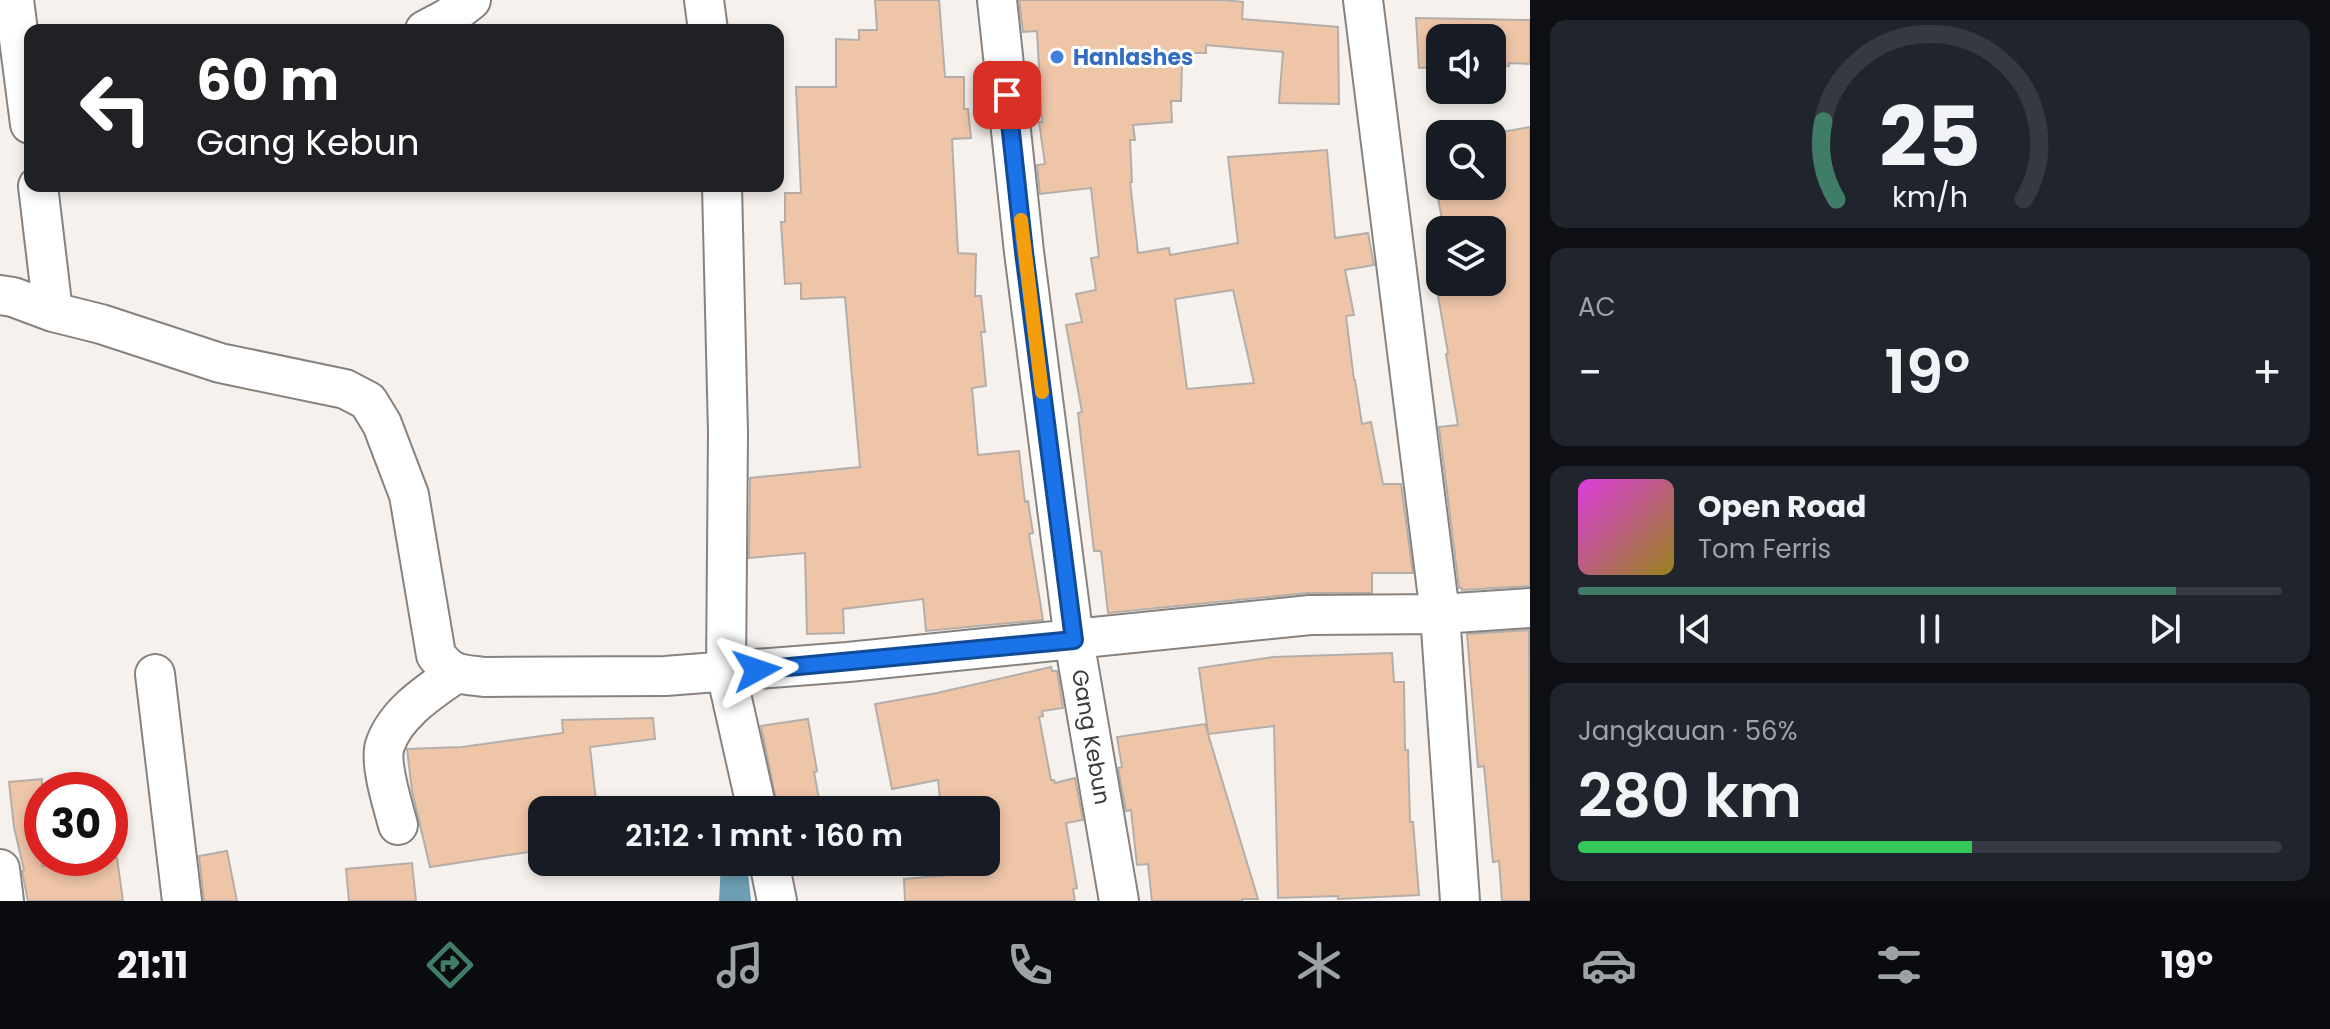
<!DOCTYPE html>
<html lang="id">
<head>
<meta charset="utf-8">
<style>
	:root { --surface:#171b24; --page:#20242c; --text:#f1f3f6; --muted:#9ea1a6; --line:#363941; --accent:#3f7d69 }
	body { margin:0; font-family:Poppins,sans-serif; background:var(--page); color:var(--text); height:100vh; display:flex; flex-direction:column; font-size:30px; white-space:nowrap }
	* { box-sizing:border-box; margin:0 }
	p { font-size:26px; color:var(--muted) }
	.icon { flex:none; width:44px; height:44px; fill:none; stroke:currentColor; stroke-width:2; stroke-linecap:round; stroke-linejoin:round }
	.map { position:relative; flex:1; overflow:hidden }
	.side { display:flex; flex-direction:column; gap:20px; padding:20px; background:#0d0f14; width:800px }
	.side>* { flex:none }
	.guide { position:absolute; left:24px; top:24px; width:760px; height:168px; border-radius:16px; box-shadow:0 4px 12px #0003; background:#202124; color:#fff; overflow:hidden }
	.buttons { position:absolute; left:1426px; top:24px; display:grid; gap:16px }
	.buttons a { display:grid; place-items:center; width:80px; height:80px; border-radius:16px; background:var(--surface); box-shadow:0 4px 12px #0003; font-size:40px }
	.speed { position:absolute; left:24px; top:772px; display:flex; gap:16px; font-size:40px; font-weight:700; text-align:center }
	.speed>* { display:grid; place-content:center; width:104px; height:104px; border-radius:50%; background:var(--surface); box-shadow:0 4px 12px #0003; line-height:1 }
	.speed .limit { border:12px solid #d22; background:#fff; color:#111 }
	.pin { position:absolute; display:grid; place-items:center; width:68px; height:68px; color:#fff; margin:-34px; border-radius:16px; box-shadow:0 4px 12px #0006 }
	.me { position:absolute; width:88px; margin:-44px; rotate:85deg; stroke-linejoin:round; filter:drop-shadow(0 0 6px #0008) }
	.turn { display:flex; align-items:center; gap:28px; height:168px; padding:0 40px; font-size:36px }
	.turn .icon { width:104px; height:104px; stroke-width:2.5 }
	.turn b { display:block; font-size:56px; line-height:68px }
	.big { font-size:60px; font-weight:600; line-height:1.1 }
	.side .card { flex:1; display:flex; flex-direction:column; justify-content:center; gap:12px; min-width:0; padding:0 28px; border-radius:16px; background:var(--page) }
	.side .dial { align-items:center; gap:0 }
	.dial svg { height:208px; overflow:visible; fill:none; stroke:var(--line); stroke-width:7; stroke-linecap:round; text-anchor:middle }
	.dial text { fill:var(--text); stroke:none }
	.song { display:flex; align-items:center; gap:24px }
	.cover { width:96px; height:96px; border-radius:12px; background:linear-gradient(135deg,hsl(300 70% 55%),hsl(50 70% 35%)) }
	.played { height:8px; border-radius:4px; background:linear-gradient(90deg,var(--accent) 85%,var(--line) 85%) }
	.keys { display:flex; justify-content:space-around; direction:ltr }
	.heat { display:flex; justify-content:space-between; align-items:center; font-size:44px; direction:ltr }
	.charge { height:12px; border-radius:6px; background:linear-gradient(90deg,#34c759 56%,var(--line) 0) }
	.trip { position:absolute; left:528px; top:796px; width:472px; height:80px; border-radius:16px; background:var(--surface); box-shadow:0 4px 12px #0003; font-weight:600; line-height:80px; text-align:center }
	.menu { display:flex; height:128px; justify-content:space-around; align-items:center; background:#090b0e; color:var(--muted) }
	.menu .icon { width:56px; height:56px }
	.menu .on { color:var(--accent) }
	.menu b { font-size:36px; color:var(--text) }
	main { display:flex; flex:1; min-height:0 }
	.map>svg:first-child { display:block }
	.water { fill:#6d9fb4 }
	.building { fill:#efc5a8; stroke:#b4aeaa; stroke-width:2; fill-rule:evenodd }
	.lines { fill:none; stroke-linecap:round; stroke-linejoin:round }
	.minor-casing { stroke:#87827e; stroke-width:42 }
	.minor { stroke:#fff; stroke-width:38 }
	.route-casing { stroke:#114b97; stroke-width:20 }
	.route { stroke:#1a73e8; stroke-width:14 }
	.slow { stroke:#f59e0b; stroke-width:14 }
	.shop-dot { fill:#3f7fe0; stroke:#fff; stroke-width:3 }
	.labels { text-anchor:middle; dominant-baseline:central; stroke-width:6; stroke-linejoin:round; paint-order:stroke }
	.shop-label { font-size:22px; font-weight:bold; fill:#366cbe; stroke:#fff; text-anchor:start }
	.street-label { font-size:22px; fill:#3c3938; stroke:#fff }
</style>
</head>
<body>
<main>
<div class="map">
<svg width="1530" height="901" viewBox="0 0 1530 901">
	<rect width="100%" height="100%" fill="#f7f1ed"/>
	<!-- water -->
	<path class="water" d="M721 862H747L751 901H719Z"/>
	<!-- building -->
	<path class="building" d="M875 0H939L945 77H964V109H968L971 138 952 139 958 253 976 254 975 296H981L985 332H981L986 386 972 388 978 455 1019 451 1025 502 1028 501 1033 533 1029 534 1043 620 926 631 923 599 843 609 844 633 807 634 805 553 749 558 750 478 860 467 845 297 801 299V283L785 284 781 222H785V193H801L796 87H836V39L859 40V30H877Z
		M1019 0H1223L1243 2 1242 19 1338 27 1339 104 1279 103 1283 52 1206 45V53H1188L1187 63H1182L1181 101H1171L1172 122 1133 125 1135 140H1130L1132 182H1130L1138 253 1169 248 1170 255 1238 243 1228 157 1327 150 1335 238 1368 233 1374 265 1345 270 1354 315 1346 316 1354 380H1355L1362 424 1371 422 1383 484H1401L1413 573H1372V593H1308L1108 613 1101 551H1094L1078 413 1082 412 1066 325 1082 322 1076 294 1096 290 1091 258 1099 257 1091 188 1040 194 1037 165 1045 164 1039 122H1042L1037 31 1023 32ZM1233 290 1254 383 1187 389 1175 299Z
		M1416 18 1530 20V64L1509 63V66L1492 67V38H1440V67L1419 68Z
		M1530 127V586L1462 590V588H1459L1439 427 1458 425 1446 354 1448 353 1435 278 1433 255 1440 254V282H1492V230H1444L1428 145 1440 143V186H1492V134H1490Z
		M1529 630 1530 901H1502L1499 861 1493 862 1484 766 1478 767 1467 634Z
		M1392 653 1394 682H1404L1405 750H1408L1410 822H1413L1419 895 1338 899V896L1278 898 1274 726 1208 734 1258 899H1242V901H1152L1148 864 1137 865 1131 810 1126 811 1118 768 1122 767 1117 737 1205 724 1208 733 1199 668 1274 657Z
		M1051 667 1052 671H1057L1063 708 1042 711 1043 716 1039 717 1051 780H1054L1055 783 1075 778 1083 820 1066 823 1077 888 1073 889 1075 901H905L904 879 986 872V810H941L938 780 892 789 875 704 937 693Z
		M653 718 655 739 590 747 597 810H542V850L430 867 412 791 407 749 462 747 563 733 562 720Z
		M808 719 817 771 814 772 821 810H778L761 726Z
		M42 779V866L71 858H117L123 901H28L22 871 24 870 14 827 9 782Z
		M227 851 237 901H204L199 856Z
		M412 863 416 901H349L346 869Z"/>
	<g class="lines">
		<!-- minor casing -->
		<g class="minor-casing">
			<path id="minor" d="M14 0 30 124
				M704 0 708 30
				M997 0 1024 252 1074 640 1119 901
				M1363 0 1440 614 1460 901
				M425 30 448 18 471 0
				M38 186 53 312
				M722 186 728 433 726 672 757 810
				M0 295 13 297 53 312 101 324 220 363 345 389 368 401 382 424 409 495 436 655C451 675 459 674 484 677L665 676 848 662 1310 615 1440 614 1530 608
				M155 674 182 901
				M398 825C393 806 379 763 385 745 396 713 429 692 455 674
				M769 862 777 901
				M0 869 4 901"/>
		</g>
		<!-- minor -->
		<use href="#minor" class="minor"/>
	</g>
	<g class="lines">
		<!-- route casing -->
		<g class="route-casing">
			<path id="route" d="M757 670 1074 640 1024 252 1007 95"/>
		</g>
		<!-- route -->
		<use href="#route" class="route"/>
		<!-- slow -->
		<path class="slow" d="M1021 220 1042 392"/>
	</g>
	<!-- markers -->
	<circle class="shop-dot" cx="1057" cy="57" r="8"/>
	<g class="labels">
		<!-- shop labels -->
		<g class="shop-label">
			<text x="1073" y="57">Hanlashes</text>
		</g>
		<!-- street labels -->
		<g class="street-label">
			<text transform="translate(1091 737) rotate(80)">Gang Kebun</text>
		</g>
	</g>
</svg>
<div class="buttons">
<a><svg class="icon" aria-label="sound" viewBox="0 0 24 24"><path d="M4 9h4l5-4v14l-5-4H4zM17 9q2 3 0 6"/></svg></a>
<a><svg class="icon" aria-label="search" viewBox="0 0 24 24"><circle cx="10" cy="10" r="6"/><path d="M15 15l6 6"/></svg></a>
<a><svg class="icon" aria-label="layers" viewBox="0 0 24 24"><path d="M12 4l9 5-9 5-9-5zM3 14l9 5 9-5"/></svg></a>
</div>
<div class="speed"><div class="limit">30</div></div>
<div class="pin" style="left:1007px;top:95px;background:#d93025"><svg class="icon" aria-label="arrive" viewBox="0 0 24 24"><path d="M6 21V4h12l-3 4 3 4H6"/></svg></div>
<svg class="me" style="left:757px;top:670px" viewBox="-20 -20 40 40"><path d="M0-17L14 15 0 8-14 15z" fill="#1a73e8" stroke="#fff" stroke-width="4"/></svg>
<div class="trip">21:12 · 1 mnt · 160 m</div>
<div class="guide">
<div class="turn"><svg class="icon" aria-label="left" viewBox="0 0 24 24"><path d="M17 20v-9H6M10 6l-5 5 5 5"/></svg><div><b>60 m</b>Gang Kebun</div></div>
</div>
</div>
<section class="side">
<div class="card dial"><svg viewBox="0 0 100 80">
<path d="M14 69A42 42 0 1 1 86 69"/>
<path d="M14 69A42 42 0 0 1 9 39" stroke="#3f7d69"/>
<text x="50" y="56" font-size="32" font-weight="700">25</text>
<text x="50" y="72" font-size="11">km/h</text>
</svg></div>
<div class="card"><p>AC</p>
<div class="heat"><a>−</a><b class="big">19°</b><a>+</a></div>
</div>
<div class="card">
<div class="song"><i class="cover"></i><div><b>Open Road</b><p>Tom Ferris</p></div></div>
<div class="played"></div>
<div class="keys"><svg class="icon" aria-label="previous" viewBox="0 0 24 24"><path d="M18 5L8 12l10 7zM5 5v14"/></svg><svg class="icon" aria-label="pause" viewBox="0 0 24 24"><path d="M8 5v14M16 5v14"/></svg><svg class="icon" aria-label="next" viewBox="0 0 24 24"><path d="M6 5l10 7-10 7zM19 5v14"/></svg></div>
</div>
<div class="card"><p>Jangkauan · 56%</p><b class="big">280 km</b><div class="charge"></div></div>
</section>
</main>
<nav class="menu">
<b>21:11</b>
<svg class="icon on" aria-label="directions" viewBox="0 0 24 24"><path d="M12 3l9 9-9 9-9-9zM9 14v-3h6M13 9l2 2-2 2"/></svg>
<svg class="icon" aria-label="music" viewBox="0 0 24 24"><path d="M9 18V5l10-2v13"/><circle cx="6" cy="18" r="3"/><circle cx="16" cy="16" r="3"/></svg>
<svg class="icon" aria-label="phone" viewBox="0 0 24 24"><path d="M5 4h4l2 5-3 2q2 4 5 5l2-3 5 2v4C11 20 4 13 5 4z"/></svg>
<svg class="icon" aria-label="climate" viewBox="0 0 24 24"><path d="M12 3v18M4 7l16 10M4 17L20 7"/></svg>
<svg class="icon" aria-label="car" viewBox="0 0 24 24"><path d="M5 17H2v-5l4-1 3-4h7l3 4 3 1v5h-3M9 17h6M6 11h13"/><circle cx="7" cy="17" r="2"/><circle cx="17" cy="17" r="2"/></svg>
<svg class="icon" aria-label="filters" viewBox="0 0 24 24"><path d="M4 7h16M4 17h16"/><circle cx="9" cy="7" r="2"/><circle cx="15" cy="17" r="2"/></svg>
<b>19°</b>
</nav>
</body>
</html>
